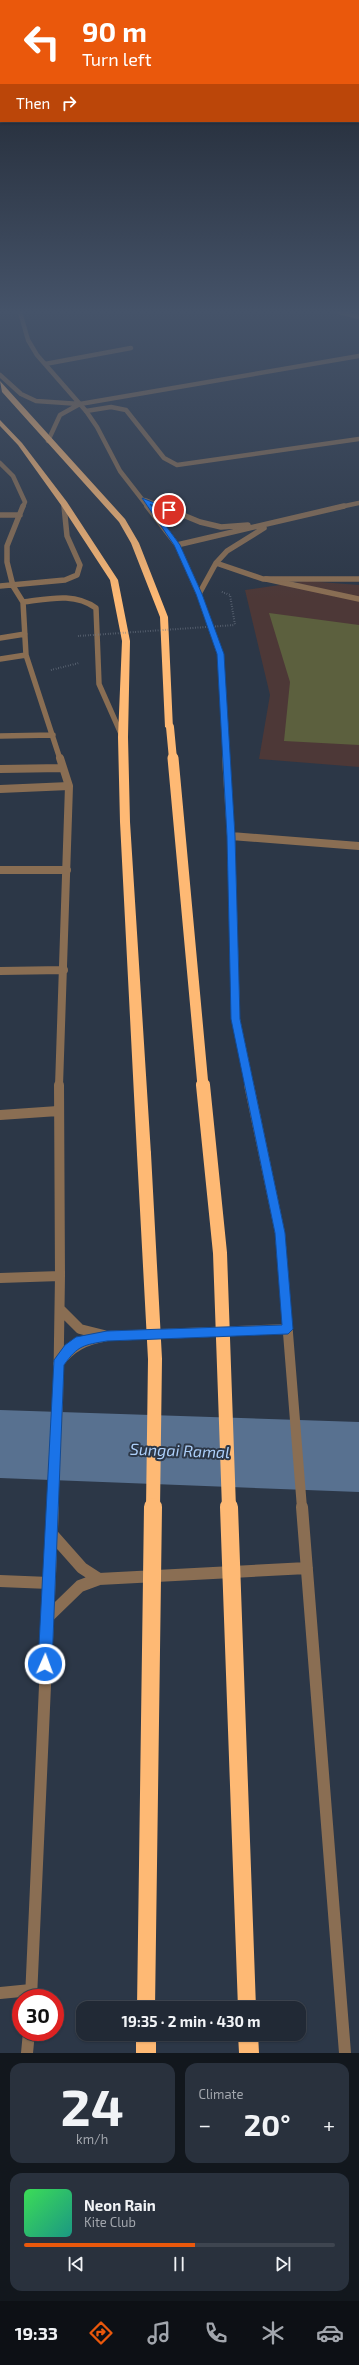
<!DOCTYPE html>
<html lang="en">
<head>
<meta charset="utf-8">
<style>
	:root { --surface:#212935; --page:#29313d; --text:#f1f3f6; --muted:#a2a6ad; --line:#3e4550; --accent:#ea580c }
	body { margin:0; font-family:"Exo 2",sans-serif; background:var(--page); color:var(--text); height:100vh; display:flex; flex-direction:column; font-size:15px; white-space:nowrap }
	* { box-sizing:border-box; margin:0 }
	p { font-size:13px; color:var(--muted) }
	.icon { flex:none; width:22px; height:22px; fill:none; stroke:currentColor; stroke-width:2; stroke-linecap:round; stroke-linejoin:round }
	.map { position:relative; height:2053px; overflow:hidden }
	.panel { display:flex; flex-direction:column; gap:10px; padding:10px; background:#12171d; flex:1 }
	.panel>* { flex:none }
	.top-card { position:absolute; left:0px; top:0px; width:359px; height:122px; box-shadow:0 1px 3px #0004,0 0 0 1px var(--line); background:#ea580c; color:#fff; overflow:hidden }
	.speed { position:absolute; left:12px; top:1989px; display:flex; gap:8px; font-size:20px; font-weight:700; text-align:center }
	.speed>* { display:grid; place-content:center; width:52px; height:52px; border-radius:50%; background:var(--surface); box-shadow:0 1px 3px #0004,0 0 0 1px var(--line); line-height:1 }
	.speed .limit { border:6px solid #d22; background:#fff; color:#111 }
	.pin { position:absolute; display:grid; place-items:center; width:34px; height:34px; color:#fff; margin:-17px; border:2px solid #fff; border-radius:50%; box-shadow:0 1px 4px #0007 }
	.me { position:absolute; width:44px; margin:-22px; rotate:2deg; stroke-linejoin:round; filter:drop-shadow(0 0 3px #0008) }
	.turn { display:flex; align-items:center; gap:14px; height:84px; padding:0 16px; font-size:18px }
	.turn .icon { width:52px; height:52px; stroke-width:2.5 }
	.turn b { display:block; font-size:28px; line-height:34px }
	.then { display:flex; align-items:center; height:38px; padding:0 16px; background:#0003; gap:8px; font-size:15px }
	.big { font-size:30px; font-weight:700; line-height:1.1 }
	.panel .card { flex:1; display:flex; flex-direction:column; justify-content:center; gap:6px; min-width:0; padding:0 14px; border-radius:12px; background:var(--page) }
	.panel .dial { align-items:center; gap:0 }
	.dial b { font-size:52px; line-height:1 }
	.song { display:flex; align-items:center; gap:12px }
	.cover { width:48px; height:48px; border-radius:6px; background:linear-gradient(135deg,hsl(130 70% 55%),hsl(170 70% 35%)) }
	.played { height:4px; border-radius:2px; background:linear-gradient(90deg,var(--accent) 55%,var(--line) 55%) }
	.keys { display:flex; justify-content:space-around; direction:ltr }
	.heat { display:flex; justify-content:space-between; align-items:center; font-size:22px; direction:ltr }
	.panel .tiles { flex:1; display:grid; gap:10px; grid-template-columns:1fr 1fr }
	.card:last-child { grid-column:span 2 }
	.trip { position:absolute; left:76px; top:2001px; width:230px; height:40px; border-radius:12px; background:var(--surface); box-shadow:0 1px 3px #0004,0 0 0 1px var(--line); font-weight:700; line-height:40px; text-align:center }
	.tabs { display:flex; height:64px; justify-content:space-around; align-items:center; background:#0d1015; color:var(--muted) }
	.tabs .icon { width:28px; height:28px }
	.tabs .on { color:var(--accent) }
	.tabs b { font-size:18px; color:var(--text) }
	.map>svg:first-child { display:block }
	.education { fill:#4d3837 }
	.green { fill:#5c603e }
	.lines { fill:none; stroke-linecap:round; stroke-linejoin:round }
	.river { fill:#587190; fill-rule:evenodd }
	.path { stroke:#747d8b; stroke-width:2; stroke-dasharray:0.5 2; stroke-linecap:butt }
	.service-far1 { stroke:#8a6e53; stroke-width:4.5 }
	.service { stroke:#8a6e53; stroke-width:5.5 }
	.minor-far4 { stroke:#8a6e53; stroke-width:4.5 }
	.minor-far3 { stroke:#8a6e53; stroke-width:5.5 }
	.minor-far2 { stroke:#8a6e53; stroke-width:8 }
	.minor-far1 { stroke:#8a6e53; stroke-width:10 }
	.minor { stroke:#8a6e53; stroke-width:12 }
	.motorway { fill:#feb974; fill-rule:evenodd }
	.path-bridge { stroke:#747d8b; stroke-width:2; stroke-dasharray:0.5 2; stroke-linecap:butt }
	.motorway-bridge-far3 { stroke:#feb974; stroke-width:8 }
	.motorway-bridge-far2 { stroke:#feb974; stroke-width:11 }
	.motorway-bridge-far1 { stroke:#feb974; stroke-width:14 }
	.motorway-bridge { stroke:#feb974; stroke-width:18 }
	.route { fill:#1a73e8; stroke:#114b97 }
	.labels { text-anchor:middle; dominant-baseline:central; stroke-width:4; stroke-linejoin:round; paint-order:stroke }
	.near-water-label { font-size:16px; font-style:italic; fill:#aed0fa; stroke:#2c3747 }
</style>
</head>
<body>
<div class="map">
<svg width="359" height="2053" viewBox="0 0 359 2053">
	<rect width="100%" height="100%" fill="#2c3747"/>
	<!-- education -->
	<path class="education" d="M307 581 359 585V767L259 759 270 695 245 590Z"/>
	<!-- green -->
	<path class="green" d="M269 613 359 625V745L284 741 290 682Z"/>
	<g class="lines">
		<!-- river -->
		<path class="river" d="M0 1410 359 1422V1492L0 1478Z"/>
		<!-- path -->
		<path class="path" d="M222 592 230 595 235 625
			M51 670 79 663"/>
		<!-- service-far1 -->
		<path class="service-far1" d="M80 404 359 356
			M86 411 111 407 126 410 164 458 177 465 359 439"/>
		<!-- service -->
		<path class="service" d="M266 579 359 599"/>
		<!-- minor-far4 -->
		<path class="minor-far4" d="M20 312 28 340 37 355 86 411 97 427 120 471 148 507
			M339 312 359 317
			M45 364 131 348
			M0 375 21 394 36 401 80 404
			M48 441 60 415 78 405
			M0 463 13 476 25 502 23 507
			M145 500 163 507
			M64 504V507
			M340 507 359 503"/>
		<!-- minor-far3 -->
		<path class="minor-far3" d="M23 506 7 546V562L13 586 23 602 26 655 60 759
			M147 506 177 545 199 594 220 654 226 759
			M161 506 200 522 221 527 248 525
			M0 515H20
			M177 545 344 506
			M216 563 263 579H359
			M0 586 65 580 77 575 80 565 67 536 64 506
			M199 594 216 563 227 551 264 528
			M23 602C48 599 74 592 96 608L99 684 122 736
			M0 638 25 634
			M0 659 26 655
			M0 736 53 735"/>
		<!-- minor-far2 -->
		<path class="minor-far2" d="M226 758 231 836 236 1019 250 1086
			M0 769 63 768
			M0 789 69 786
			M231 836 359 846
			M0 870H67
			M0 971 64 970
			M59 1086 69 786 60 758"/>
		<!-- minor-far1 -->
		<path class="minor-far1" d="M249 1085 280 1233 302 1508
			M0 1115 58 1111
			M0 1278 60 1276
			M60 1309 80 1329 104 1335
			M58 1364C72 1346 85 1340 107 1336L288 1329
			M53 1508 58 1404 60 1276 59 1085"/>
		<!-- minor -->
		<path class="minor" d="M302 1507 345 2053
			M51 1533 82 1568 99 1579
			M0 1581 49 1583
			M47 1618 80 1586 99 1579 307 1568
			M0 1993 31 1990
			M31 1998 53 1507
			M27 2053 29 2032"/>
		<!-- motorway -->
		<path class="motorway" d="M0 381 125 519 139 543 168 617 173 729 170 730 165 727 160 617 131 543 119 522 2 392Z
			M0 420 22 443 67 502 118 580 130 641 128 737 130 822 151 1154 149 1158H139L137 1154 120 822 118 737 122 641 110 580 61 505 18 445 0 426Z
			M136 2034H156V2053H136Z
			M238 2034H258L259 2053H239Z"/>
		<!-- path-bridge -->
		<path class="path-bridge" d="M78 636 235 625"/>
		<!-- motorway-bridge-far3 -->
		<path class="motorway-bridge-far3" d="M170 727 173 759"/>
		<!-- motorway-bridge-far2 -->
		<path class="motorway-bridge-far2" d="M173 758 203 1086"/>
		<!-- motorway-bridge-far1 -->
		<path class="motorway-bridge-far1" d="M203 1085 220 1253 229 1508
			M144 1154 155 1359 153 1508"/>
		<!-- motorway-bridge -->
		<path class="motorway-bridge" d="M229 1507 247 2008
			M146 2008 153 1507"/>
	</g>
	<!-- sky -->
	<linearGradient id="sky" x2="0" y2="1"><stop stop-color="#181e27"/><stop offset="0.52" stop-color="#455369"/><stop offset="1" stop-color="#455369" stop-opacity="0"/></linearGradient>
	<rect width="359" height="599" fill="url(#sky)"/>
	<!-- route -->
	<path class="route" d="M142 498 172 510 167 512 150 504 180 545 202 594 224 654 235 836 240 1019 285 1233 293 1329 288 1334 107 1341C84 1345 78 1345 64 1365L52 1664 50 1669 45 1671 40 1669 38 1664 54 1360 65 1345 76 1337 107 1331 282 1325 275 1233 231 1019 227 836 217 654 196 594 174 545Z"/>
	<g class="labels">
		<!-- near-water labels -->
		<g class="near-water-label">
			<text transform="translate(180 1450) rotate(2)">Sungai Ramal</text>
		</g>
	</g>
</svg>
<div class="speed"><div class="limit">30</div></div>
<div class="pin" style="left:169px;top:510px;background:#d93025"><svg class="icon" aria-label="arrive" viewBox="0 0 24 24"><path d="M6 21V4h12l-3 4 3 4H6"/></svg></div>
<svg class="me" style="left:45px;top:1664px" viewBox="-20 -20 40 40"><circle r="17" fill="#1a73e8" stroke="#fff" stroke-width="3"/><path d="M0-11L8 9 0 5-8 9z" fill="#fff"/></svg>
<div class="trip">19:35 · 2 min · 430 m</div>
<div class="top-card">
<div class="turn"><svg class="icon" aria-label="left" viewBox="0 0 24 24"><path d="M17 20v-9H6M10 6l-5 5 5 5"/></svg><div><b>90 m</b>Turn left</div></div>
<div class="then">Then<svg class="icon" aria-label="right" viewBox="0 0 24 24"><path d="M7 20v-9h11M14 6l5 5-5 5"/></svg></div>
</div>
</div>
<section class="panel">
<div class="tiles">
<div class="card dial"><b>24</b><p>km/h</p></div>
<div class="card"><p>Climate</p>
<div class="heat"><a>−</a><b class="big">20°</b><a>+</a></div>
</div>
<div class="card">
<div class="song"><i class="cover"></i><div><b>Neon Rain</b><p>Kite Club</p></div></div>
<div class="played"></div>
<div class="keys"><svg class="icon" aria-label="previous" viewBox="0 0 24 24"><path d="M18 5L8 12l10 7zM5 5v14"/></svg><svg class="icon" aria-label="pause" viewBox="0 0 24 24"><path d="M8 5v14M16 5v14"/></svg><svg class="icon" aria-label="next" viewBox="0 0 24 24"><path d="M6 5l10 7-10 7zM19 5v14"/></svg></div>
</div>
</div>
</section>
<nav class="tabs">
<b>19:33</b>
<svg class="icon on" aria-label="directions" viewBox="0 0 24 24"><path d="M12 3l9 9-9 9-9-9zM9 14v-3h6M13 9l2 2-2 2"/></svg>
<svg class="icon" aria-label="music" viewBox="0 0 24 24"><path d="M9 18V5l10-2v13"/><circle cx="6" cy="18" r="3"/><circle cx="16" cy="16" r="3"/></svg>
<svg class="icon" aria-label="phone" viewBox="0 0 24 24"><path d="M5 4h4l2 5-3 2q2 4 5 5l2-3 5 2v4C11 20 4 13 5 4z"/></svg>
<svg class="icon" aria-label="climate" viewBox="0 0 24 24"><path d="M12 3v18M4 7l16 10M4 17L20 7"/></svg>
<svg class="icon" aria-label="car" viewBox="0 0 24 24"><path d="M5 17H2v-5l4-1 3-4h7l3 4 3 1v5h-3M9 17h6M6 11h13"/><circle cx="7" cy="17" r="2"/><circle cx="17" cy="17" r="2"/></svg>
</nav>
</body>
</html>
